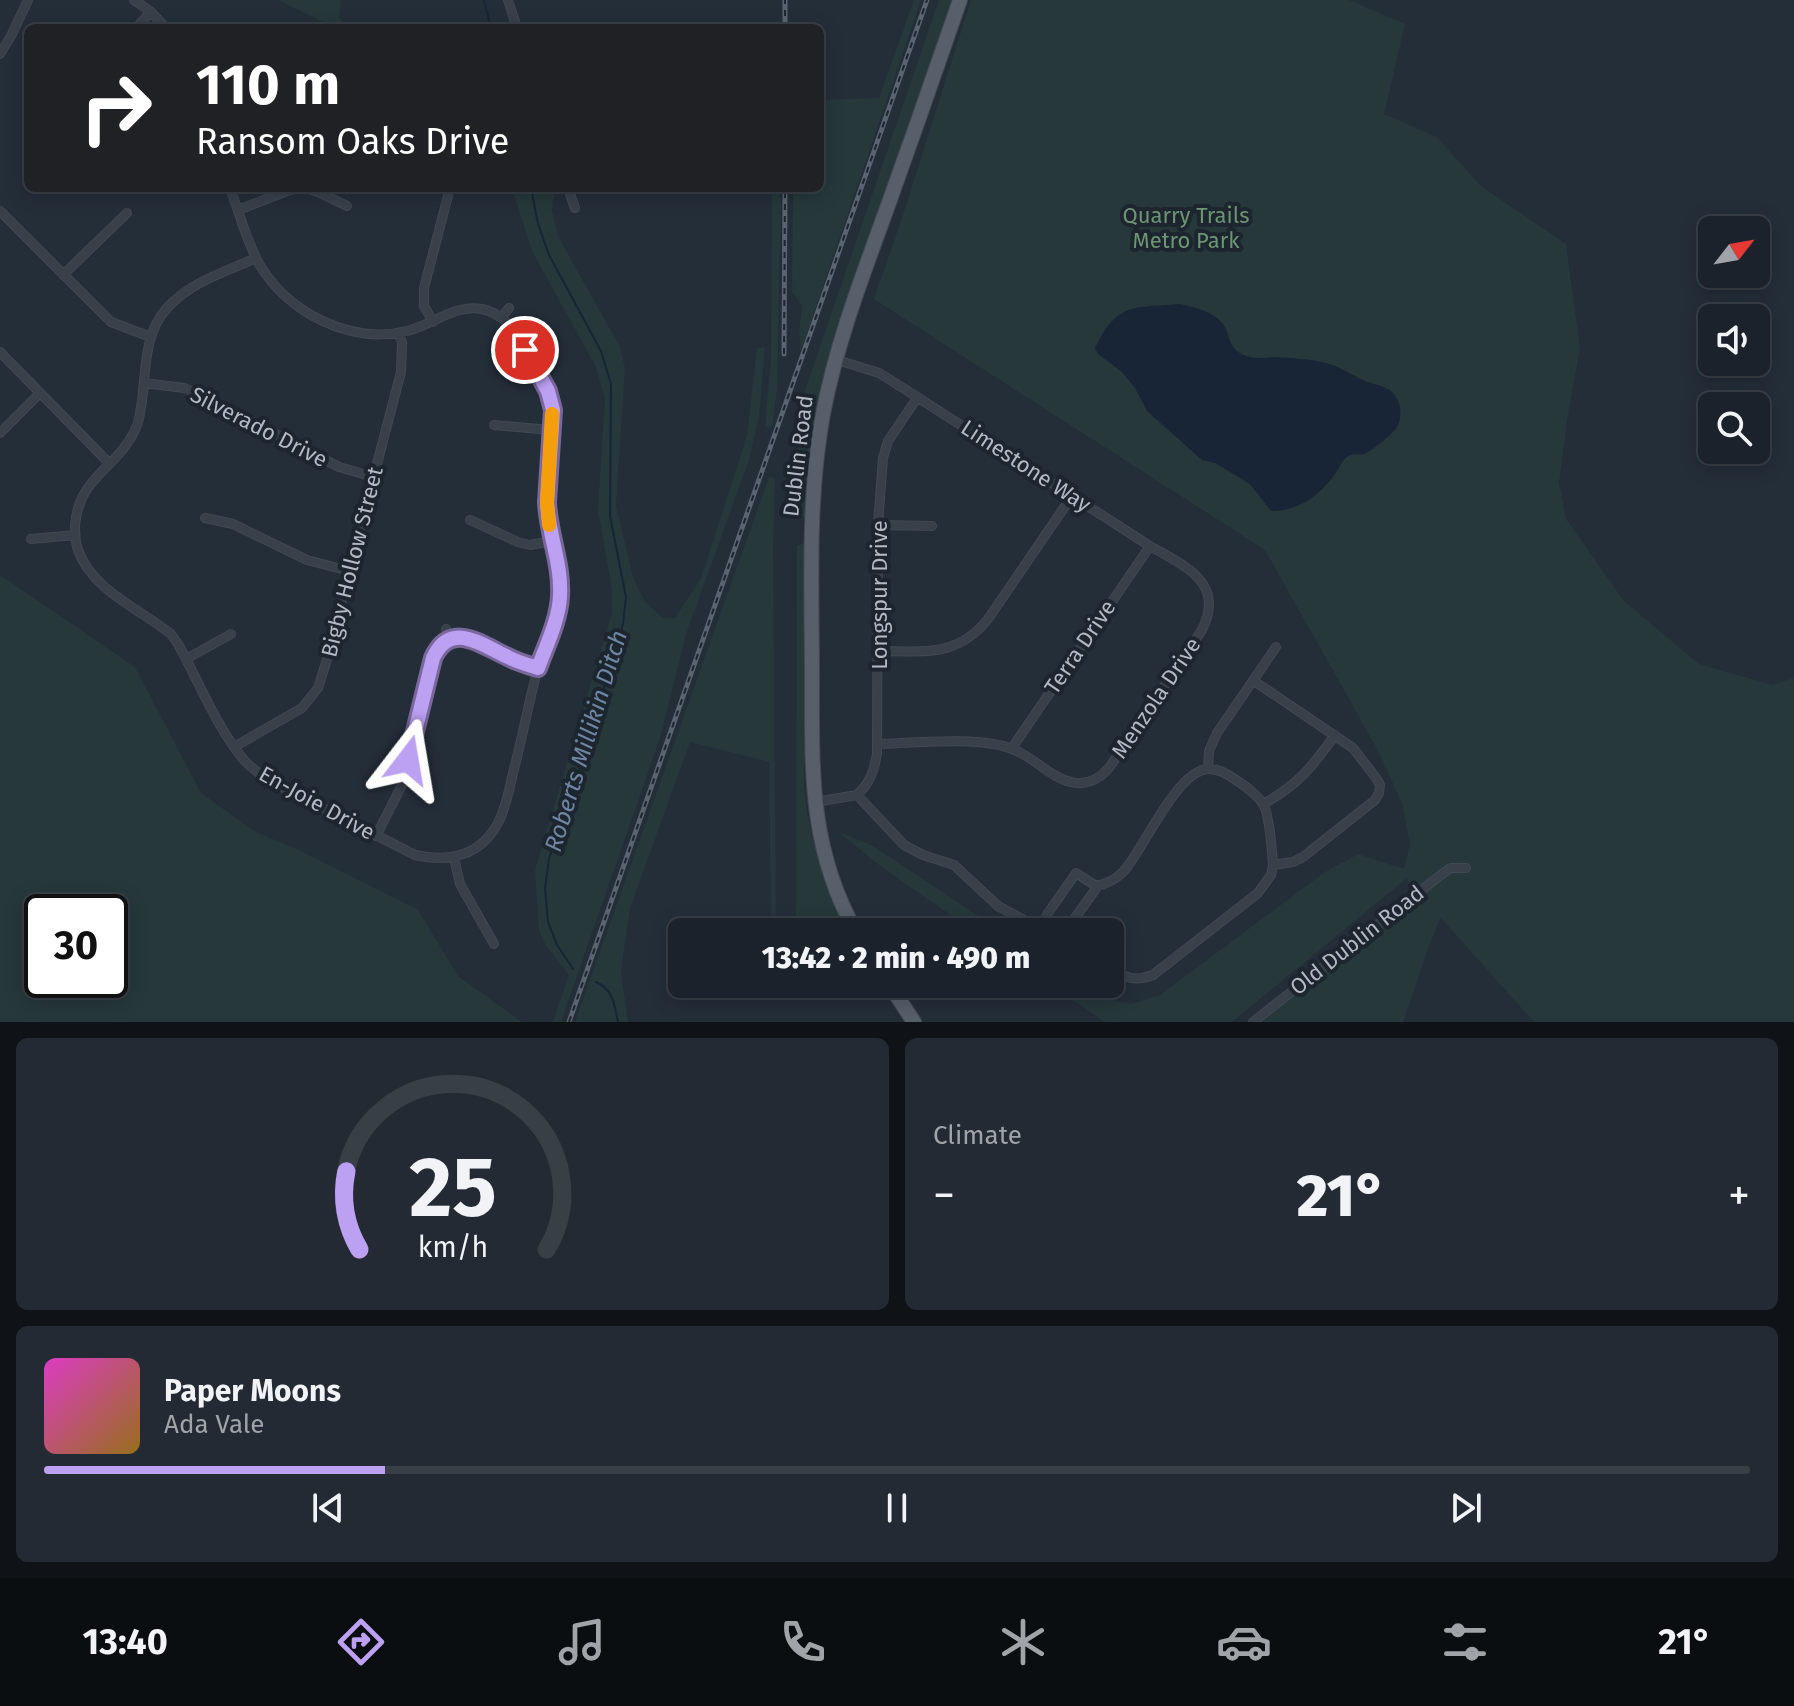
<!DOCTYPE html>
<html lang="en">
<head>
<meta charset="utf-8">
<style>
	:root { --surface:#1b222b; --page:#242a33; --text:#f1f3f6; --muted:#a0a4a9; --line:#393f47; --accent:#bca0f2 }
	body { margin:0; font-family:"Fira Sans",sans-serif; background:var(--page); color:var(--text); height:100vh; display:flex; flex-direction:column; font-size:30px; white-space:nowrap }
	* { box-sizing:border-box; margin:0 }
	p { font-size:26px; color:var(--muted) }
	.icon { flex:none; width:44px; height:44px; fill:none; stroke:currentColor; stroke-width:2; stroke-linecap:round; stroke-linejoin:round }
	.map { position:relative; height:1022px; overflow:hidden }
	.drawer { display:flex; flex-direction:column; gap:16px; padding:16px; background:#0f1318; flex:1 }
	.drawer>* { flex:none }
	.banner { position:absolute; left:24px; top:24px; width:800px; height:168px; border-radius:12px; box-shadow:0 4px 20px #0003,0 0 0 2px var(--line); background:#202124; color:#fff; overflow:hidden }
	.needle { width:52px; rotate:59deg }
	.tools { position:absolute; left:1698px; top:216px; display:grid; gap:16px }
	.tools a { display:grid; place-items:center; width:72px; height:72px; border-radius:12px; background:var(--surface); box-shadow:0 4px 20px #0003,0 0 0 2px var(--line); font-size:40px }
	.speed { position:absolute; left:24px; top:894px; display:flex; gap:16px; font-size:40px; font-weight:700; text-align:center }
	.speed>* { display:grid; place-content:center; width:104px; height:104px; border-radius:50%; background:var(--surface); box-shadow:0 4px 20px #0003,0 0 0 2px var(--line); line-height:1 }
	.speed .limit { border:4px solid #111; border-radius:12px; background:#fff; color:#111 }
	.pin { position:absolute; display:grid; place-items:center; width:68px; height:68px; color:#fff; margin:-34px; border:4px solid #fff; border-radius:50%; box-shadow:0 2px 8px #0007 }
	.me { position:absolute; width:88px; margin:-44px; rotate:14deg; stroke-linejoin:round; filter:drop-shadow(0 0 6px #0008) }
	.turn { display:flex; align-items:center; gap:28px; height:168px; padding:0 40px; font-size:36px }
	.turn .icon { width:104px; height:104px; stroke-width:2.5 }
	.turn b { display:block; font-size:56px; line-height:68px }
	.big { font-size:60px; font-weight:800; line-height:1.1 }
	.drawer .widget { flex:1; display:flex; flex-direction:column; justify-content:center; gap:12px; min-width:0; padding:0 28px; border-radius:12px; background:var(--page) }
	.drawer .dial { align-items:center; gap:0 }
	.dial svg { height:208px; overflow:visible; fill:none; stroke:var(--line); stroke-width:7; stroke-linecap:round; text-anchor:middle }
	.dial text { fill:var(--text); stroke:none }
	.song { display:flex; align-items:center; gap:24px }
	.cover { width:96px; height:96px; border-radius:12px; background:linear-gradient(135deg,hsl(310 70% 55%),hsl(40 70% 35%)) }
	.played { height:8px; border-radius:4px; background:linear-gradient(90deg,var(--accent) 20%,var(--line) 20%) }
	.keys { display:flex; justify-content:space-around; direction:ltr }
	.heat { display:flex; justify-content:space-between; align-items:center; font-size:44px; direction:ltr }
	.drawer .tiles { flex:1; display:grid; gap:16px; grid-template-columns:1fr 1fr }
	.widget:last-child { grid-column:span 2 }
	.trip { position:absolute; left:668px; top:918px; width:456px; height:80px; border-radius:12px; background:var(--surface); box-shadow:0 4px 20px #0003,0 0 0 2px var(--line); font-weight:800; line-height:80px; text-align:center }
	.dock { display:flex; height:128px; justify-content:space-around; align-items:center; background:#0b0e11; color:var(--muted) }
	.dock .icon { width:56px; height:56px }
	.dock .selected { color:var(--accent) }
	.dock b { font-size:36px; color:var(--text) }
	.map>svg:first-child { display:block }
	.green { fill:#26383a; fill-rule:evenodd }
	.water { fill:#182536 }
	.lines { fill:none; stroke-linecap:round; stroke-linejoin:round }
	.stream { stroke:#182536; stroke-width:2 }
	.minor-casing { stroke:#414953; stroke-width:10 }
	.primary-casing { stroke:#414953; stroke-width:16 }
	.minor { stroke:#38404a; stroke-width:8 }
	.primary { stroke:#565f6a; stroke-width:14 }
	.rail-casing { stroke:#5a6470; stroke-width:5 }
	.rail { stroke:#1d252f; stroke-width:2; stroke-dasharray:6; stroke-linecap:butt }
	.route-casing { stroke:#7a689d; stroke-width:20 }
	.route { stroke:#bca0f2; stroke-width:14 }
	.slow { stroke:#f59e0b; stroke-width:14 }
	.labels { text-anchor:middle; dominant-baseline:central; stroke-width:8; stroke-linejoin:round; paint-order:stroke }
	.park-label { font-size:22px; fill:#6c9574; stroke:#1d252f }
	.street-label { font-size:22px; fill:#b3bac5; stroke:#1d252f }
	.water-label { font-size:24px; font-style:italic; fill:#6f86a2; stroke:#1d252f }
</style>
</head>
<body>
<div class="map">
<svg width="1794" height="1022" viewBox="0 0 1794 1022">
	<rect width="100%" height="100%" fill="#242e39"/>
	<!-- green -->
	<path class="green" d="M278 0H341L339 18 342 21 359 28H336Z
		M914 0H921L801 351 799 330 802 306 792 292 793 188H820V100L879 98Z
		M939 0H953L849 297 819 402 809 453 805 517 799 516 797 434 802 399Z
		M971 0H1349L1405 24 1384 114 1437 137 1481 186 1566 244 1580 348 1569 408 1559 482 1566 519 1624 601 1699 664 1773 685 1794 678V1022H1534L1441 918C1425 951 1416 987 1403 1022H1259L1414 900 1407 878 1232 1022H1105L1050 984H1082L1106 999 1131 1004 1160 995 1325 872 1358 854 1404 869 1410 844 1402 803 1376 747 1265 550 874 299 902 218Z
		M512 188H554L552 211 558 236 620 347 625 368 616 505 633 577 645 602 663 618H675L701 578 747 436 757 348 765 347 759 416 749 460 686 634 660 738 561 1022H553L569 975 547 947 539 931 535 870 612 613V590L598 509 605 399 596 367 532 251Z
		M772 188H780L781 204 777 390 772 427 765 426 771 360Z
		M769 477 775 478 773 551 776 932H771L769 762 690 742 630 908 621 971 628 1022H575Z
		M805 544 804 787C809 840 824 885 850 932H836L831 924 817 932H796L797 545Z
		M0 575 135 667 201 793 254 831 296 849 418 910 458 976 522 1022H0ZM42 912H110V980H42Z
		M837 831 871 845 1003 932H975L879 865Z"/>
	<!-- water -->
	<path class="water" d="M1179 304C1194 307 1213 311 1223 324 1232 337 1226 349 1247 356 1256 360 1267 357 1277 357 1293 358 1310 359 1326 363 1339 366 1352 375 1365 381 1372 384 1381 385 1388 389 1400 395 1404 416 1397 427 1392 435 1373 450 1364 454 1358 456 1352 452 1347 457 1341 461 1338 471 1333 477 1317 497 1298 511 1271 511L1250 484 1215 463 1202 460 1147 411 1135 388 1122 372 1098 354 1095 348C1117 302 1134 308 1179 304Z"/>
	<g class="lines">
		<!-- stream -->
		<path class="stream" d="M484 0 491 28
			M531 188 538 224 549 255 601 351 611 384 610 516 626 597 623 624 583 757 549 859 545 888 548 922 557 945 573 969
			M596 982C614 990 614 1004 618 1022"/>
		<!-- minor casing -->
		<g class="minor-casing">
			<path id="minor" d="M134 0 151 12 166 28
				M508 0 517 28
				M136 28 151 12
				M0 54 11 36 28 0
				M230 188C239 212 246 239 258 262 286 312 350 345 407 331 432 325 455 304 482 309 505 314 514 330 524 349 532 362 543 376 548 391 560 421 545 478 547 512 548 540 562 567 560 595 559 621 544 646 537 671 529 702 523 734 515 765 510 784 507 806 498 823 480 857 448 862 415 855L274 783C264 777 253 770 244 760 218 730 198 680 178 644L171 634C140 609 92 590 78 550 75 542 75 533 75 525 79 476 117 469 135 430 140 421 140 411 142 401 146 370 144 333 167 308 190 282 225 272 256 258
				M305 188 318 192 347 206
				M568 188 575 208
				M238 210 287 191 299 188
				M0 211 111 322 151 337
				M63 275 127 213
				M502 317 509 308
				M433 322 424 306V288L450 188
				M0 352 109 463
				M837 360 879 373 892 381 1150 546C1184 566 1226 582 1202 630L1109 768C1099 779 1086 786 1071 782 1049 777 1033 756 1012 749 980 736 913 743 877 744
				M144 383 184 388 203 396 339 467 374 477
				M494 425 551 430
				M0 433 40 393
				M205 518 233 524 307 560 349 571
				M470 520 518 542 530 545 552 541
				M878 525 932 526
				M31 539 75 535
				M446 629 451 640
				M878 651C923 651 957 658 988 619L1072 496
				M186 659 231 634
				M1254 681 1353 748 1376 778 1380 785 1379 793 1375 800 1303 857 1293 862 1273 865
				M234 747 302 708 318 688 329 653 349 571 401 372 402 343 399 333
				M1012 748 1150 546
				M1208 769 1209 751 1217 733 1276 647
				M857 795C870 783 874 771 877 754L878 525 883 458 888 441 917 398
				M857 795 904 845 923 855 954 865 998 906 1046 932
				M815 802 857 795
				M1263 804C1298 785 1312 767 1335 735
				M376 836 402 785 433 658C451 619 483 646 508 657 517 662 528 665 538 668
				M454 858 460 884 494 944
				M1096 886C1106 884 1115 880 1123 872 1144 849 1175 773 1207 769 1218 768 1227 774 1236 780 1245 786 1257 794 1263 804 1270 816 1272 851 1273 865L1271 875 1258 893 1153 975C1135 982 1126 978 1110 968
				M1040 929 1048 913 1076 873 1096 886 1095 890 1065 932
				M1253 1022 1442 874 1451 868H1466"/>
		</g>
		<!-- primary casing -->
		<g class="primary-casing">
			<path id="primary" d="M856 932C809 849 812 771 812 679 812 591 807 501 823 414 836 345 862 277 886 211 911 141 936 70 960 0
				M889 984 914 1022"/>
		</g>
		<!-- minor -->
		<use href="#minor" class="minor"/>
		<!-- primary -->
		<use href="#primary" class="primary"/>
		<!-- rail casing -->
		<g class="rail-casing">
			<path id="rail" d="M785 28V0
				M784 354 785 188
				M569 1022 927 0"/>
		</g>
		<!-- rail -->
		<use href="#rail" class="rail"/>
	</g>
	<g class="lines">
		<!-- route casing -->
		<g class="route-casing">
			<path id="route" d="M408 760 433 658C451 619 483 646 508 657 517 662 528 665 538 668 546 646 559 620 560 596 562 564 548 533 547 502L553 410 548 391 525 350"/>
		</g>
		<!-- route -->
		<use href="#route" class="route"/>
		<!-- slow -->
		<path class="slow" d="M549 525 547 502 552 414"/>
	</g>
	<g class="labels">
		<!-- park labels -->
		<g class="park-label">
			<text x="1186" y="215">Quarry Trails<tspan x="1186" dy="25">Metro Park</tspan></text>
		</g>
		<!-- street labels -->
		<g class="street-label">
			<text transform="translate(259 427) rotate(27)">Silverado Drive</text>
			<text transform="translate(798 456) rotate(-83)">Dublin Road</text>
			<text transform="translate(1026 466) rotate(33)">Limestone Way</text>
			<text transform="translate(352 562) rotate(-76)">Bigby Hollow Street</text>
			<text transform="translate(879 595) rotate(-90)">Longspur Drive</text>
			<text transform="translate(1080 647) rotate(-56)">Terra Drive</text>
			<text transform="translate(1156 698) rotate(-56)">Menzola Drive</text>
			<text transform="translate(317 803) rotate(29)">En-Joie Drive</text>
			<text transform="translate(1357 940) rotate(-38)">Old Dublin Road</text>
		</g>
		<!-- water labels -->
		<g class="water-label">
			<text transform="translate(586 741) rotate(-73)">Roberts Millikin Ditch</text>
		</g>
	</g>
</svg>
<div class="tools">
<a><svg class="needle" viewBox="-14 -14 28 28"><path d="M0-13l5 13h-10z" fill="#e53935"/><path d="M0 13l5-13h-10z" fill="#a0a4a9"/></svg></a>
<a><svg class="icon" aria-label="sound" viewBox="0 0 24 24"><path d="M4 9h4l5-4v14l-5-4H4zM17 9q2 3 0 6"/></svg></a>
<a><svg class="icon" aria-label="search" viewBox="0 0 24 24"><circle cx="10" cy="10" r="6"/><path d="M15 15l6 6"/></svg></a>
</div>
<div class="speed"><div class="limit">30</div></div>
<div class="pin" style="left:525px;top:350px;background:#d93025"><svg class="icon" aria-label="arrive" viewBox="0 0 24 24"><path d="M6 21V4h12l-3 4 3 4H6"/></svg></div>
<svg class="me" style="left:408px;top:760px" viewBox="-20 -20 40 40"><path d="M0-17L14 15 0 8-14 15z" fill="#bca0f2" stroke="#fff" stroke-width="4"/></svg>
<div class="trip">13:42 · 2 min · 490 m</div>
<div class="banner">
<div class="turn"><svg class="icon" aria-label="right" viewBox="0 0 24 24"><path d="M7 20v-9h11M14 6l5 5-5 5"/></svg><div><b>110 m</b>Ransom Oaks Drive</div></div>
</div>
</div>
<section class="drawer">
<div class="tiles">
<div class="widget dial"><svg viewBox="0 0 100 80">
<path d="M14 69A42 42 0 1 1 86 69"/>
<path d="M14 69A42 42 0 0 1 9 39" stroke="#bca0f2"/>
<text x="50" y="56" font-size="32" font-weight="700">25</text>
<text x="50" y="72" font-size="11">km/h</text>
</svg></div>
<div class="widget"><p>Climate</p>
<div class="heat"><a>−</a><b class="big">21°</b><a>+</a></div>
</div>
<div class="widget">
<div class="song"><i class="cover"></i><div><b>Paper Moons</b><p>Ada Vale</p></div></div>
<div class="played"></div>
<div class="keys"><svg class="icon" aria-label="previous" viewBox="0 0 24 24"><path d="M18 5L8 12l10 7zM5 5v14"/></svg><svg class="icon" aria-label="pause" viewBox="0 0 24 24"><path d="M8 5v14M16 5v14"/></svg><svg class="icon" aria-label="next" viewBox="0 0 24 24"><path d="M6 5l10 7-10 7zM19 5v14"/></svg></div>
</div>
</div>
</section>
<nav class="dock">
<b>13:40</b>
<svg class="icon selected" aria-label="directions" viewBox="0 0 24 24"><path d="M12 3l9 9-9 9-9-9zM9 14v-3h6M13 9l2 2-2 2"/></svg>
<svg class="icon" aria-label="music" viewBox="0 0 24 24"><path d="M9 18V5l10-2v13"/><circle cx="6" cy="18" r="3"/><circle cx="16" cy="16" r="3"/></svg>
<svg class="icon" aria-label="phone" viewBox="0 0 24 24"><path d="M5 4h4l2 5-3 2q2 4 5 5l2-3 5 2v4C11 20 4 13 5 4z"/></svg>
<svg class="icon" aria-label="climate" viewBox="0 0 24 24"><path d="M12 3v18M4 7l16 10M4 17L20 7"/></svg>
<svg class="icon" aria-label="car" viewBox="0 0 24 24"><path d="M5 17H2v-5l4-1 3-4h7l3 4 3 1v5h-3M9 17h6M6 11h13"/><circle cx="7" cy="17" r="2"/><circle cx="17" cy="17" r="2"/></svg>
<svg class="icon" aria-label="filters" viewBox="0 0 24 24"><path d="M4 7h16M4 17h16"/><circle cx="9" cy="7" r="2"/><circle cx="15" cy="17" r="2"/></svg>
<b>21°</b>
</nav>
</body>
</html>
